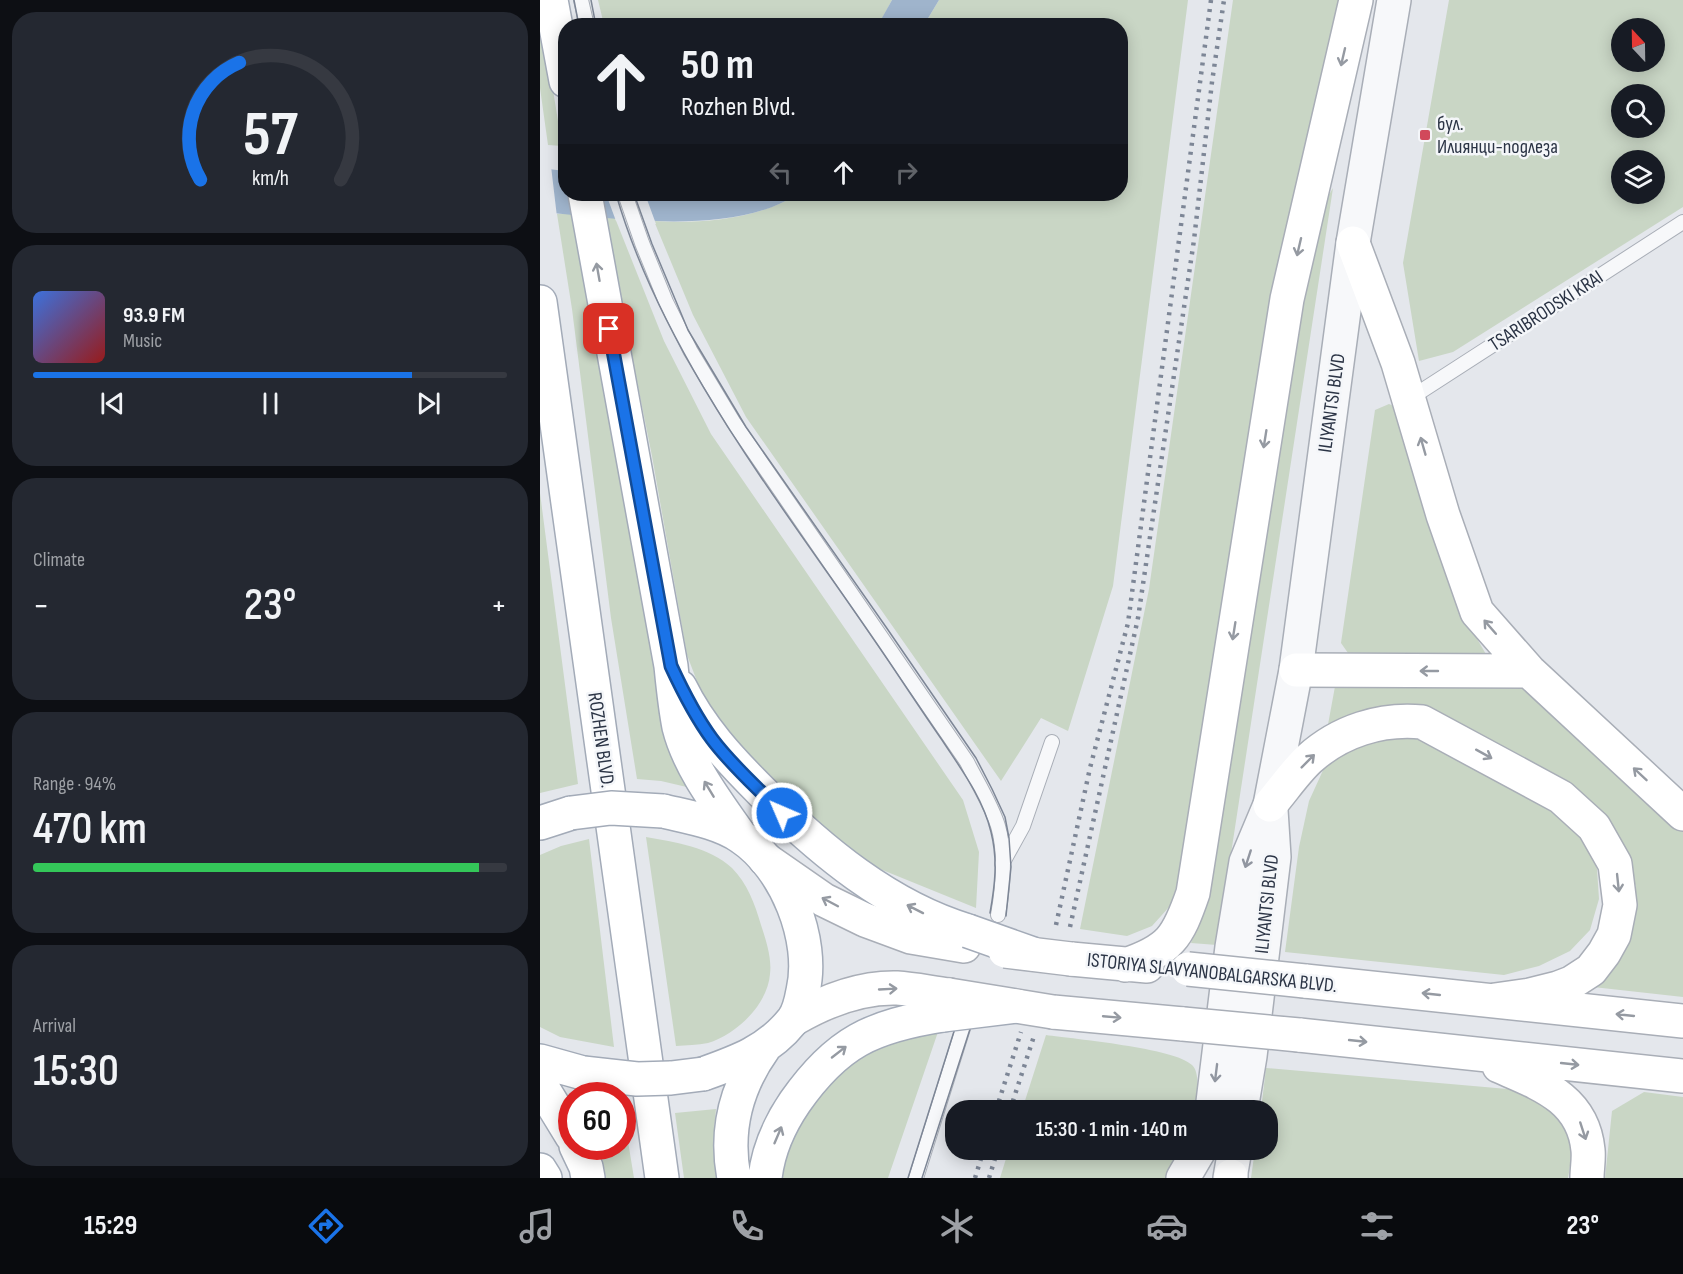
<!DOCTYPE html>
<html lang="en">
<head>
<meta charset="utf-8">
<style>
	:root { --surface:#171b24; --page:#242831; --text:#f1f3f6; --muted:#9ea1a6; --line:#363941; --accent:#1a73e8 }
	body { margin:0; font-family:"Sofia Sans Condensed",sans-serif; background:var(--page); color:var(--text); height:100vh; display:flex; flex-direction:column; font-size:22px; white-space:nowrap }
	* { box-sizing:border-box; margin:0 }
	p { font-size:20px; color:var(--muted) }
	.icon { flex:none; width:33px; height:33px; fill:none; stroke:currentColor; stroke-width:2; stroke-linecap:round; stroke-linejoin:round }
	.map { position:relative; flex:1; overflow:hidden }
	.side { display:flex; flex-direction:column; gap:12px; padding:12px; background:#0d0f14; width:540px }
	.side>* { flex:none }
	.hud { position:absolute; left:18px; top:18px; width:570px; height:183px; border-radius:24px; box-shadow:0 3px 15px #0003; background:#171b24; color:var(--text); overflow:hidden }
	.needle { width:39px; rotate:338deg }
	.fabs { position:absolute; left:1071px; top:18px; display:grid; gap:12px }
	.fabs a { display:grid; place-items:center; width:54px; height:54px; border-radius:50%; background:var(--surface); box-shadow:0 3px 15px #0003; font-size:30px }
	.speed { position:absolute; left:18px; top:1082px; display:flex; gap:12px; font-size:30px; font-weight:700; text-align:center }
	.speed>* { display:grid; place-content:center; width:78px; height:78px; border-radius:50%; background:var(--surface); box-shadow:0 3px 15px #0003; line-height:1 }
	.speed .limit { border:9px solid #d22; background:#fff; color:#111 }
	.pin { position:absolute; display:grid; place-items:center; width:51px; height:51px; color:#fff; margin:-26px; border-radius:12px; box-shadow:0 3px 9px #0006 }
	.me { position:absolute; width:66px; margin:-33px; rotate:315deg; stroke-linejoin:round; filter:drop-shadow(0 0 4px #0008) }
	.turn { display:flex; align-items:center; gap:21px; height:126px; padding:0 24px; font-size:27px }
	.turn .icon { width:78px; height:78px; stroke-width:2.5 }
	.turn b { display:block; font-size:42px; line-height:51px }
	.lanes { display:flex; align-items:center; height:57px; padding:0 24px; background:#0003; justify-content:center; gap:30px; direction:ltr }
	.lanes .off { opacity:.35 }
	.big { font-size:45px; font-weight:600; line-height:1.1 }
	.side .widget { flex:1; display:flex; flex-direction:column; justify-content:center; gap:9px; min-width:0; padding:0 21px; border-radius:24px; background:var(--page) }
	.side .dial { align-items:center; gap:0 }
	.dial svg { height:156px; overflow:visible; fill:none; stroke:var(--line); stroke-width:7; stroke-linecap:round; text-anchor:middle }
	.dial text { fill:var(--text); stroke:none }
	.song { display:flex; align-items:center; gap:18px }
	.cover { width:72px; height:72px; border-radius:9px; background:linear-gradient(135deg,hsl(220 70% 55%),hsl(0 70% 35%)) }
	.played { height:6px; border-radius:3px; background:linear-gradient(90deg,var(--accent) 80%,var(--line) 80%) }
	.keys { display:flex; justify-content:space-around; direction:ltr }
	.heat { display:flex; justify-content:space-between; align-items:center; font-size:33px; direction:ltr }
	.charge { height:9px; border-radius:4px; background:linear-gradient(90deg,#34c759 94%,var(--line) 0) }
	.trip { position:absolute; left:405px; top:1100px; width:333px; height:60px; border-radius:24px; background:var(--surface); box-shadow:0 3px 15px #0003; font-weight:600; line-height:60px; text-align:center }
	.menu { display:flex; height:96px; justify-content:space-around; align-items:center; background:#090b0e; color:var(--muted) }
	.menu .icon { width:42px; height:42px }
	.menu .on { color:var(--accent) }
	.menu b { font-size:27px; color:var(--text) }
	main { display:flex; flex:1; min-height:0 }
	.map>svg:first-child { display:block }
	.green { fill:#c9d6c5; fill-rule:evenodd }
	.water { fill:#9fb4cc }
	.pier { fill:#e4e7ec }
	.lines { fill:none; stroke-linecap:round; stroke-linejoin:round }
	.service-casing { stroke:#a9aeb7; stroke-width:16 }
	.tertiary-casing { stroke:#a9aeb7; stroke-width:36 }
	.secondary-casing { stroke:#a9aeb7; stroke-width:36 }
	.primary-casing { stroke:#a3abb8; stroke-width:36 }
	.service { stroke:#f7f8fa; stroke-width:14 }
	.tertiary { stroke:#f7f8fa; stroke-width:33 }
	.secondary { stroke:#fff; stroke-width:33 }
	.primary { stroke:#fff; stroke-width:33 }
	.tram { stroke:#7d8696; stroke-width:1.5 }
	.rail { stroke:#7d8696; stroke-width:4.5; stroke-dasharray:3 6; stroke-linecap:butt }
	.secondary-bridge-casing { stroke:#a9aeb7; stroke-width:36; stroke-linecap:butt }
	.primary-bridge-casing { stroke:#a3abb8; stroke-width:36; stroke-linecap:butt }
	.secondary-bridge { stroke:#fff; stroke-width:33 }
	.primary-bridge { stroke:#fff; stroke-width:33 }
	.oneway { stroke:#959aa2 }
	.oneway2 { stroke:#9196a0 }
	.route-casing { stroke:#114b97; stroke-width:15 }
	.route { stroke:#1a73e8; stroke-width:10 }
	.poi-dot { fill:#d1495b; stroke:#f4f6f9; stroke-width:2 }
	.labels { text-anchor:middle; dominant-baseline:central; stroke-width:5; stroke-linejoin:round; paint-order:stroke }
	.poi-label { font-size:20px; fill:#2b3445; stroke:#f4f6f9; text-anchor:start }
	.street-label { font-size:20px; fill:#2b3445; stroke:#f4f6f9 }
</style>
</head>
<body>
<main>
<section class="side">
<div class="widget dial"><svg viewBox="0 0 100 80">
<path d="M14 69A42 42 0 1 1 86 69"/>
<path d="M14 69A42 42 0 0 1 34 9" stroke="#1a73e8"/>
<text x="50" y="56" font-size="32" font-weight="700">57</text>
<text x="50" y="72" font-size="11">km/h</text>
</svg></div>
<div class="widget">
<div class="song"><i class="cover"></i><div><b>93.9 FM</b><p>Music</p></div></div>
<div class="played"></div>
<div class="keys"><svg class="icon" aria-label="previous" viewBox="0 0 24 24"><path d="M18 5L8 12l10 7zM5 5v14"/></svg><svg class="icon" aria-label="pause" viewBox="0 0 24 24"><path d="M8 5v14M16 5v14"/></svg><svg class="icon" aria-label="next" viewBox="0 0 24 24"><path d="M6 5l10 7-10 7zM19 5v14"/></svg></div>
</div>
<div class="widget"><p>Climate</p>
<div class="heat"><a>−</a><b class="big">23°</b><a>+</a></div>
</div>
<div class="widget"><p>Range · 94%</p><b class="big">470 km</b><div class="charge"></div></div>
<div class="widget"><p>Arrival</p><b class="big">15:30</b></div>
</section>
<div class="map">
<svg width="1143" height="1178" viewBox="0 0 1143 1178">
	<rect width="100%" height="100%" fill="#e4e7ec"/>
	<!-- green -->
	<path class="green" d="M58 0H352L338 26 64 25Z
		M399 0H648L573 586 528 731 501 718 461 781 206 417 153 315 114 221C159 224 219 219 258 194H580V26L384 25Z
		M693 0H801L638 882 630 906 612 926 587 936 540 929 609 589Z
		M909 0H1143V207L913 352 879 361 863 263ZM1082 28H1114V62H1082ZM1082 94H1114V128H1082ZM1082 160H1114V194H1082Z
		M0 16 4 34 22 146 8 145 0 88Z
		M793 188 677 945 651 943 670 893 766 273 781 208Z
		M17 214H31L104 591 151 788 121 781 97 779 71 618 32 309Z
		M64 217 75 218 124 341 171 434 423 800 439 852 436 908 340 869 290 836 174 726 147 655 112 456Z
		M849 404 861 409 917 604 947 656 808 653 801 643 835 410Z
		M0 493 38 784 0 793Z
		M796 681 994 687 1143 830V997L1044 986 1092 925 1096 887 1079 835 1033 789 866 707H841L813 715 787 730Z
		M847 735 892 738 1017 807 1047 839 1057 869 1059 899 1050 930 1030 951 999 966 964 975 745 952 759 847 769 801 785 766 808 746Z
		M106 837C135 842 169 847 192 868 207 883 215 904 221 925 226 940 232 958 230 974 228 1004 196 1035 168 1043 158 1045 146 1045 136 1046Z
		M49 839 74 1047 20 1037 0 1027V855L21 846Z
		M399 1029 348 1178H241L243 1159 271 1099 320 1052Z
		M506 1035C534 1039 635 1048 652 1065 661 1073 657 1099 653 1110H482Z
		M726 1068 979 1090C1023 1112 1038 1127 1028 1178H711L715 1149H728V1110H721Z
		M1104 1092 1143 1097V1178H1065L1072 1111Z
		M176 1109 174 1131 176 1178H144L135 1113Z
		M83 1111 94 1178H66L60 1146H82Z
		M469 1149H641L625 1178H460Z"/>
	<!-- water -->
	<path class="water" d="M352 0H399L384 25H338Z
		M0 168 25 171 26 194H258C192 237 76 218 0 212Z"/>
	<!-- pier -->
	<path class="pier" d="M0 165 11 166 17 217 0 215Z
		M66 194H105L116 224 76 221Z"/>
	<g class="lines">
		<!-- service casing -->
		<g class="service-casing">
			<path id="service" d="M41 0 47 26
				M85 194 102 243 126 302 150 350 194 423 427 762C437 782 451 804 458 826 466 853 463 887 458 915
				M869 399 1143 222
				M462 864 483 826 512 742
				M376 1178 424 1025"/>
		</g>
		<!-- tertiary casing -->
		<g class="tertiary-casing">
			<path id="tertiary" d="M672 1110 692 947 706 862 730 805 756 670 813 243 854 0
				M701 1110 710 1056 734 857 731 810
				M643 1178 660 1149
				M690 1178 695 1149"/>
		</g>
		<!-- secondary casing -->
		<g class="secondary-casing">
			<path id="secondary" d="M813 243 858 363 903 515 937 612 989 671 1143 814
				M756 670 989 671
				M730 805C743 790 755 772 769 759 800 731 841 718 882 722L1021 797 1054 827 1075 864 1080 905 1074 935 1064 953 1051 970 1031 983 1018 988 990 995 955 1000
				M225 859 284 900 325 920 371 937 424 946
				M531 959 607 966
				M585 965C630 950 638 937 653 893L747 299 816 0
				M765 981 1143 1021
				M513 1012 643 1024
				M254 1019C285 1001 320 987 357 988 374 989 392 993 409 995
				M759 1035 1143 1076
				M959 1066C1000 1084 1043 1098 1048 1150 1049 1159 1047 1169 1047 1178
				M691 1176V1178"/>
		</g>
		<!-- primary casing -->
		<g class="primary-casing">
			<path id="primary" d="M11 0 26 81
				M45 194 131 666C133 686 135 707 139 727 149 767 178 804 201 837
				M0 302 122 1178
				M140 687C160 728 190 760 222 792 280 850 348 907 428 931
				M123 811C148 817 179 822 201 837 246 867 275 940 263 991 261 1002 259 1013 252 1021 228 1051 197 1062 163 1074
				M0 823 31 813
				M0 1061 43 1073
				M0 1084 32 1136
				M36 1146 46 1167 48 1178
				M0 1170 5 1178
				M194 1178C185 1131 196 1087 224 1048
				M225 1178C228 1151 240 1124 255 1102 297 1042 332 1026 403 1015"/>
		</g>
		<!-- service -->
		<use href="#service" class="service"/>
		<!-- tertiary -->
		<use href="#tertiary" class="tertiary"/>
		<!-- secondary -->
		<use href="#secondary" class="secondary"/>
		<!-- primary -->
		<use href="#primary" class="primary"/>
		<!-- tram -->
		<path class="tram" d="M34 0 39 26
			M51 0 56 26
			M76 194C126 367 255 520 354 669 370 693 386 717 402 740 421 769 443 798 451 832 458 860 455 885 450 913
			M94 194 112 244 148 330 206 427 346 627 436 758 452 789 465 817 469 838 471 867 466 916
			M368 1178 416 1025
			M382 1178 431 1026"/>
		<!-- rail -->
		<path class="rail" d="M516 925 550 768 588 623 671 0
			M530 927 598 618 654 240 672 82 684 0
			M456 1110 481 1032
			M470 1110 495 1033
			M435 1178 444 1149
			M449 1178 458 1149"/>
		<!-- secondary-bridge casing -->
		<g class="secondary-bridge-casing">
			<path id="secondary-bridge" d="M465 951 531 959
				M648 969 765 981
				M409 995 513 1012
				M643 1024 759 1035"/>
		</g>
		<!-- primary-bridge casing -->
		<g class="primary-bridge-casing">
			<path id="primary-bridge" d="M31 813 71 808 123 811
				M428 931 493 954
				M403 1015 477 1006
				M43 1073 97 1079 131 1078 163 1074"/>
		</g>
		<!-- secondary-bridge -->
		<use href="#secondary-bridge" class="secondary-bridge"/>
		<!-- primary-bridge -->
		<use href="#primary-bridge" class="primary-bridge"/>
	</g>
	<!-- one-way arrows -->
	<defs><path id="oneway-shaft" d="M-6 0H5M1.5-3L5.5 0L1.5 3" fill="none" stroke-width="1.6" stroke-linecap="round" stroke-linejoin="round" transform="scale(1.5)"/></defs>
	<g class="oneway">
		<use href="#oneway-shaft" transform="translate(803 57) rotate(103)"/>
		<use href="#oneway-shaft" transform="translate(759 247) rotate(103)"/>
		<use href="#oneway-shaft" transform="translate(58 272) rotate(-100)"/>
		<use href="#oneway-shaft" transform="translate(725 439) rotate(99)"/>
		<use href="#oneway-shaft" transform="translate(883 446) rotate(-106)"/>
		<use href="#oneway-shaft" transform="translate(950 627) rotate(-131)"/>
		<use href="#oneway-shaft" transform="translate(694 631) rotate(99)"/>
		<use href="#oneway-shaft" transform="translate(889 671) rotate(-180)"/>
		<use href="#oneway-shaft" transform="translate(944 754) rotate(29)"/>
		<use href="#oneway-shaft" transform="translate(768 761) rotate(-45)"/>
		<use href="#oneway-shaft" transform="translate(1100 774) rotate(-137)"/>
		<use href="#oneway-shaft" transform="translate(169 789) rotate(-121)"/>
		<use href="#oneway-shaft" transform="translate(1078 883) rotate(84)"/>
		<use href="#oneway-shaft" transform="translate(290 902) rotate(-152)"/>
		<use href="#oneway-shaft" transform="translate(375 909) rotate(-153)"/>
		<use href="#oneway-shaft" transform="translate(348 989) rotate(-3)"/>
		<use href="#oneway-shaft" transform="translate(891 994) rotate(-174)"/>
		<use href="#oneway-shaft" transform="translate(1085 1015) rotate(-174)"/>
		<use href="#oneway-shaft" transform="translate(572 1017) rotate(5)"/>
		<use href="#oneway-shaft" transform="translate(818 1041) rotate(6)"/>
		<use href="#oneway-shaft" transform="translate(299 1052) rotate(-38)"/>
		<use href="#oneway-shaft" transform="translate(1030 1064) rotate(6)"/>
		<use href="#oneway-shaft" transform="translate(1043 1131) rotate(72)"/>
		<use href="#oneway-shaft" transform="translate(238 1135) rotate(-67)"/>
	</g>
	<g class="oneway2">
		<use href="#oneway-shaft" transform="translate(708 859) rotate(108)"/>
		<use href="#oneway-shaft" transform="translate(676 1073) rotate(97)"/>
	</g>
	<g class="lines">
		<!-- route casing -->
		<g class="route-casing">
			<path id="route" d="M69 329 131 666C143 692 155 716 172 739 192 766 219 789 242 813"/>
		</g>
		<!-- route -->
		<use href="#route" class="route"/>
	</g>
	<!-- markers -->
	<rect class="poi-dot" x="879" y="129" width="12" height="12" rx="3"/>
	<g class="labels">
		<!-- poi labels -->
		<g class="poi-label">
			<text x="897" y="124">бул.<tspan x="897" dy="23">Илиянци-подлеза</tspan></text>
		</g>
		<!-- street labels -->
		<g class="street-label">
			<text transform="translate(1006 311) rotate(-33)">TSARIBRODSKI KRAI</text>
			<text transform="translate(792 403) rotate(-82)">ILIYANTSI BLVD</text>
			<text transform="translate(61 740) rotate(82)">ROZHEN BLVD.</text>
			<text transform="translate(727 904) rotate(-84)">ILIYANTSI BLVD</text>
			<text transform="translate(672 973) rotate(6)">ISTORIYA SLAVYANOBALGARSKA BLVD.</text>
		</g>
	</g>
</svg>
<div class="fabs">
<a><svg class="needle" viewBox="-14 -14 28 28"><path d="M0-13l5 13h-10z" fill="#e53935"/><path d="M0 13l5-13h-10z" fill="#9ea1a6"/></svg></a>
<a><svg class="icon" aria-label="search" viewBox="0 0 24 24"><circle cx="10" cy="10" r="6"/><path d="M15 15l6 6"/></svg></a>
<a><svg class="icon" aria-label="layers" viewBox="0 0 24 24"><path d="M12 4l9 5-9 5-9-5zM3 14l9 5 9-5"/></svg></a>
</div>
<div class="speed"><div class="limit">60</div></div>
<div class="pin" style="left:69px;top:329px;background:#d93025"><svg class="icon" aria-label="arrive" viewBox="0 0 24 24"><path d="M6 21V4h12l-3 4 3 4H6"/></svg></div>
<svg class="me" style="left:242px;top:813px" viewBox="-20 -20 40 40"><circle r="17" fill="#1a73e8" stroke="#fff" stroke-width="3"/><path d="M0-11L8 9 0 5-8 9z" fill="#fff"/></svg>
<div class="trip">15:30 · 1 min · 140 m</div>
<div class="hud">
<div class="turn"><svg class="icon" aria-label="ahead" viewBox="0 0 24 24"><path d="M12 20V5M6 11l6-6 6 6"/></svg><div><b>50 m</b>Rozhen Blvd.</div></div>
<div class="lanes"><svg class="icon off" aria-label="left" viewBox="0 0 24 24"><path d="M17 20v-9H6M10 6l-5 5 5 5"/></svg><svg class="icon" aria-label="ahead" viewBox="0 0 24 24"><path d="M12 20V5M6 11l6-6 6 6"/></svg><svg class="icon off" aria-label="right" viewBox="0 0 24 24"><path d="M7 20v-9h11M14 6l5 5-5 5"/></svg></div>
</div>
</div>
</main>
<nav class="menu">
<b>15:29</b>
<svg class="icon on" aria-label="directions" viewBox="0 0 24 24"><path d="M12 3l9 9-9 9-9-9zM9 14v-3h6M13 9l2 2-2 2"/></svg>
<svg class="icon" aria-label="music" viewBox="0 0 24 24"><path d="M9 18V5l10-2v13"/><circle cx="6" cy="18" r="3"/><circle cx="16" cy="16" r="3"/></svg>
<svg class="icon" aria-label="phone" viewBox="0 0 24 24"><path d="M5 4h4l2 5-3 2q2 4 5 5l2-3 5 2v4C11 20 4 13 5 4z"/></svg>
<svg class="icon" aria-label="climate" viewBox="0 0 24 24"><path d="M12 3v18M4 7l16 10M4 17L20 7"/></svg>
<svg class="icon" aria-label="car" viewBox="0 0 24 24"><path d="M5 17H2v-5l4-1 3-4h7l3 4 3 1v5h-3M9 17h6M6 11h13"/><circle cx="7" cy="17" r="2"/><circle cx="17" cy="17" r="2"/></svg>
<svg class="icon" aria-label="filters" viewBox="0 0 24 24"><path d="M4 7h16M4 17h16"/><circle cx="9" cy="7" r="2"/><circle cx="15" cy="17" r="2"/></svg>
<b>23°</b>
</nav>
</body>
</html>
